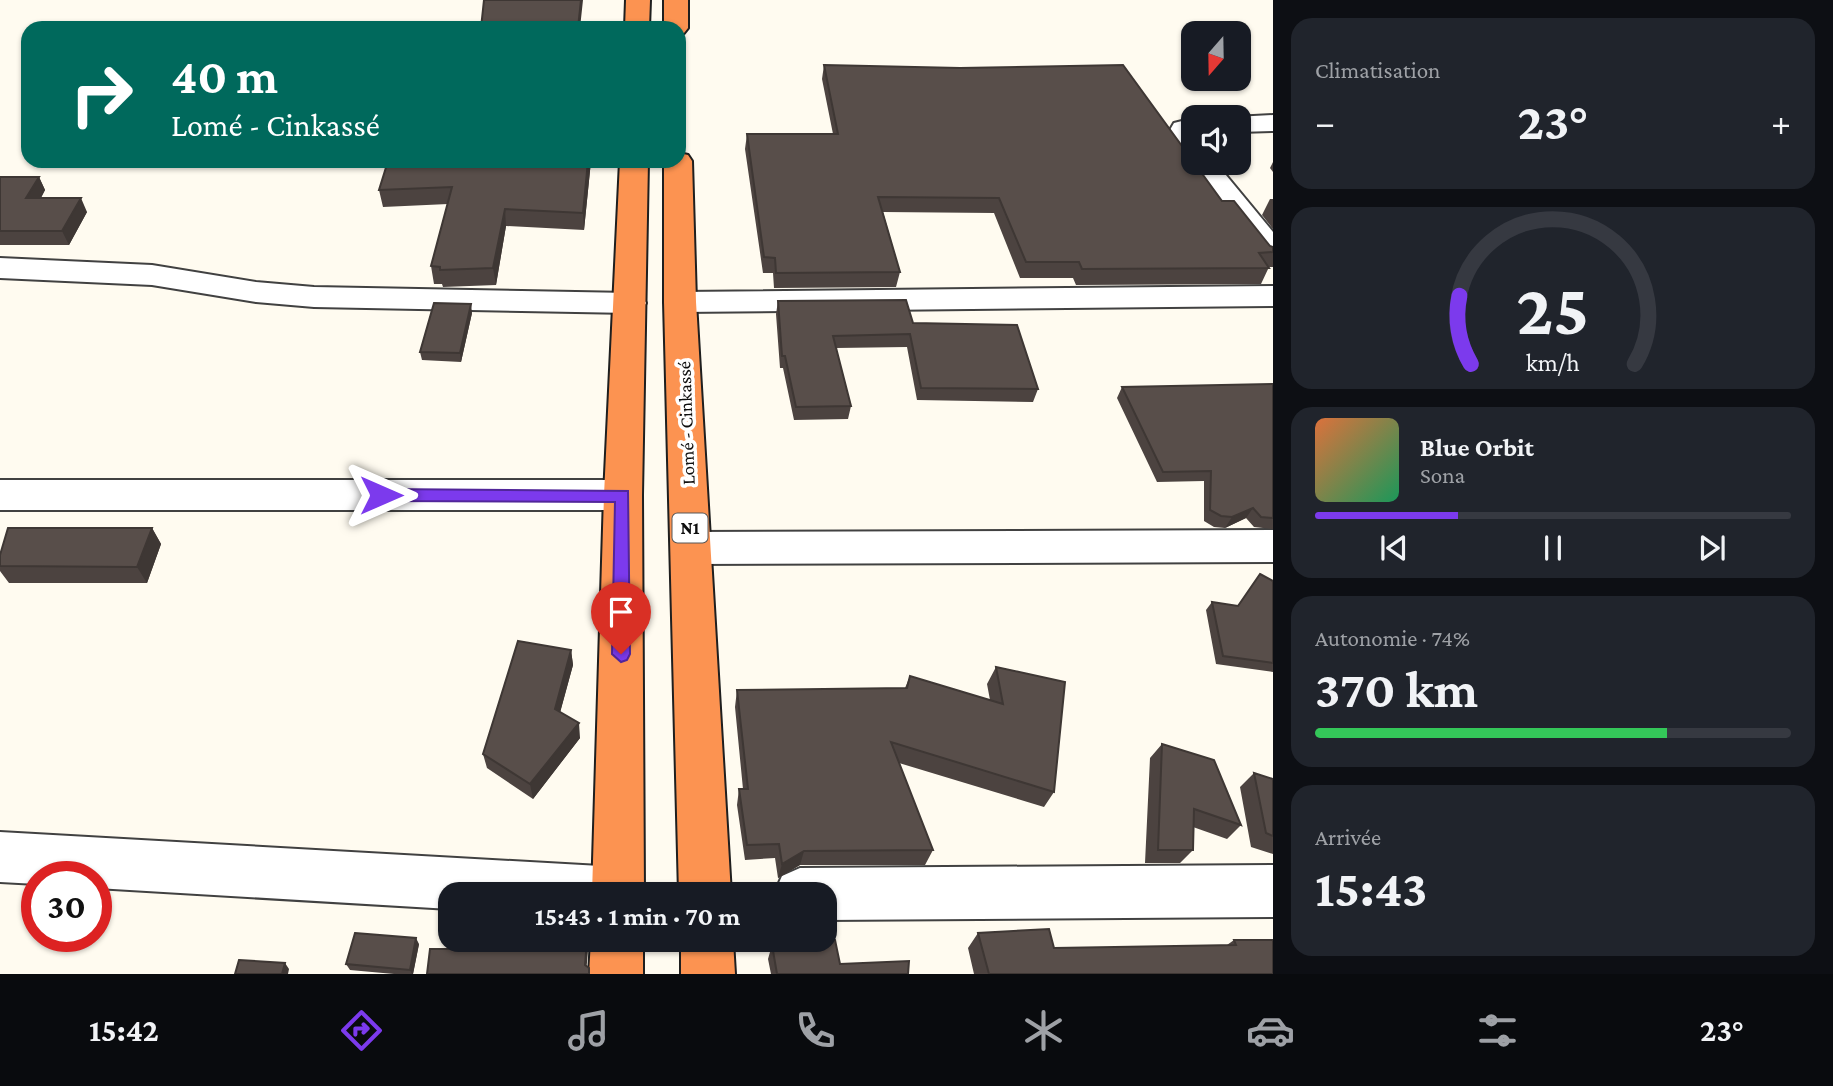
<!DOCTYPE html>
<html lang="fr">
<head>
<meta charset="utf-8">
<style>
	:root { --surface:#171b24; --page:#20242c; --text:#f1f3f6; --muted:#9ea1a6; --line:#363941; --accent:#7c3aed }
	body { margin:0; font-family:"Crimson Pro",serif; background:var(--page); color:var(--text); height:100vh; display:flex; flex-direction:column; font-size:26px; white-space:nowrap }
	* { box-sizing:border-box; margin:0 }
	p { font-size:23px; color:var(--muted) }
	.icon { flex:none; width:38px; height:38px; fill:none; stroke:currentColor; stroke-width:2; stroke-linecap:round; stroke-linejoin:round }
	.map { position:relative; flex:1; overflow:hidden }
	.drawer { display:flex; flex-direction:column; gap:18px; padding:18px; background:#0d0f14; width:560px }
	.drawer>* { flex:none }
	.hud { position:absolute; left:21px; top:21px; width:665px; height:147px; border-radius:21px; box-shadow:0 2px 5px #0004; background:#00695c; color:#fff; overflow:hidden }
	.needle { width:46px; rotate:200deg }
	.tools { position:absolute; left:1181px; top:21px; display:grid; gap:14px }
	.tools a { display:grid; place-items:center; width:70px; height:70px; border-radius:14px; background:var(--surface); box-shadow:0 2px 5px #0004; font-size:35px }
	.speed { position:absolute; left:21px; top:861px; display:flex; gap:14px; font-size:35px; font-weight:700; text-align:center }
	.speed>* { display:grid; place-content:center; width:91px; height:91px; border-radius:50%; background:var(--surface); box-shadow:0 2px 5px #0004; line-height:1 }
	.speed .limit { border:10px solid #d22; background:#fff; color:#111 }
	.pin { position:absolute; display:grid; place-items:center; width:60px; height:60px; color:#fff; margin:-72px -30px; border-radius:50% 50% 50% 0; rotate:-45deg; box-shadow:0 0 7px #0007 }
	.pin .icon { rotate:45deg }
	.me { position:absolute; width:77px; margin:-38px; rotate:90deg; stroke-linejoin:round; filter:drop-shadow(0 0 5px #0008) }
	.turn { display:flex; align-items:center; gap:24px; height:147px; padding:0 35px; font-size:32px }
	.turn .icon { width:91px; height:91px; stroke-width:2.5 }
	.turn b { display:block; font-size:49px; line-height:60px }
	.big { font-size:52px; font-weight:700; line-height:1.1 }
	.drawer .tile { flex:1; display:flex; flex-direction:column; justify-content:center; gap:10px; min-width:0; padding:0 24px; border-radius:21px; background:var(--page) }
	.drawer .dial { align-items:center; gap:0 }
	.dial svg { height:182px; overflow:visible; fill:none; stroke:var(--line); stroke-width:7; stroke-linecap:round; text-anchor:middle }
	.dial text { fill:var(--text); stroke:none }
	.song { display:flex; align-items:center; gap:21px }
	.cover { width:84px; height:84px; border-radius:10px; background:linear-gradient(135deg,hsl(20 70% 55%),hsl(150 70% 35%)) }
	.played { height:7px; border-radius:4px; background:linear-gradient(90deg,var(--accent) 30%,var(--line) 30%) }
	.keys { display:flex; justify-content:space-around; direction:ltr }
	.heat { display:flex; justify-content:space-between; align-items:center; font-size:38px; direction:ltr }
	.charge { height:10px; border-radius:5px; background:linear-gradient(90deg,#34c759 74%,var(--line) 0) }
	.trip { position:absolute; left:438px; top:882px; width:399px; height:70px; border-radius:21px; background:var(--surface); box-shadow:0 2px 5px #0004; font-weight:700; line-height:70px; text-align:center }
	.menu { display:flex; height:112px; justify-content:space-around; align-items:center; background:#090b0e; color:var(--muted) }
	.menu .icon { width:49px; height:49px }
	.menu .selected { color:var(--accent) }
	.menu b { font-size:32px; color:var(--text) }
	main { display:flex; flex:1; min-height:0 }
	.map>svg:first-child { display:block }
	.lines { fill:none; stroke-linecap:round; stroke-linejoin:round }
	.minor-casing { stroke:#414141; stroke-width:4 }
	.highway-casing { stroke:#1f1f1f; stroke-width:4 }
	.minor { fill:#fff; fill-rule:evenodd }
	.highway { fill:#fc9351; fill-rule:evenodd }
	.wall { fill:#4c4340 }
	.shaded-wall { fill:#3e3734 }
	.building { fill:#584e4a; stroke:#3e3734; stroke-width:2 }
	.route { fill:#7c3aed; stroke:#51269a; stroke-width:2 }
	.labels { text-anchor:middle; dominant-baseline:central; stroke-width:7; stroke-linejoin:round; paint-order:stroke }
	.shield { fill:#fff; stroke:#565656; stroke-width:2 }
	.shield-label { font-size:18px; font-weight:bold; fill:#0e0e0e }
	.street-label { font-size:19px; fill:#0e0e0e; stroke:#fff }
</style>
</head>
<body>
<main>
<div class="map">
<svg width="1273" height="974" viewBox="0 0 1273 974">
	<rect width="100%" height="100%" fill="#fffbf0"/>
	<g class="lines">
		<!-- minor casing -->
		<g class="minor-casing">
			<path id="minor" d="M1273 115V131L1239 132V117H1234Z
				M1194 118V163H1216L1273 232V261L1262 259 1167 135 1174 123Z
				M0 258 152 265 256 282 314 287 630 293 642 296 646 303 642 310 630 313 314 307 256 302 152 285 0 278Z
				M1273 286V306L680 312 668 309 664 302 668 295 680 292Z
				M0 480H623L637 485 642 495 637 505 623 510H0Z
				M1273 530V562L691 564 677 559 671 548 677 537 691 532Z
				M0 832 618 867 636 875 644 893 450 894V909L96 888V877H37V884L0 882Z
				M1273 865V917L824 920V894H774L782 876 800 868Z"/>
		</g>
		<!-- highway casing -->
		<g class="highway-casing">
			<path id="highway" d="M626 0H650L649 28H625Z
				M664 0H688V28L684 33 679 34V28H664Z
				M679 153 688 155 692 161 696 302 731 894H679L664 302V161H679Z
				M620 161H648L642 495 644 894H592L604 495Z
				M591 940H643V974H589Z
				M681 940H733L735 974H681Z"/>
		</g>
		<!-- minor -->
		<use href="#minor" class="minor"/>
		<!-- highway -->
		<use href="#highway" class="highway"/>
	</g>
	<!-- wall -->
	<path class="wall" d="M824 65 1222 201 1270 246 1273 247V267H1269L1261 284 1076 285 1073 278H1020L994 213 883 212 900 272 896 287 774 288 773 273H763L745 149 747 134H833L822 79Z
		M388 161H591L584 230 506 226 496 285 443 287 442 284H434L431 266 448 204 383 207 379 190Z
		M1273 162V172L1270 168Z
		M0 177H39L45 190 41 198 87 212 69 245H0Z
		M1270 199H1273V229L1262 215Z
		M778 301 913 323 1038 389 1033 402 917 400 907 347 836 348 851 406 848 419 794 420 783 368H780L776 314Z
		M472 313 461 362 422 360 420 352Z
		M1273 384V529L1254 527 1246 518 1225 528 1214 527 1204 521V481L1157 482 1117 398 1122 387Z
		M152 528 161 544 147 583H9L0 571V566Z
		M1260 574 1273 581V672L1216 664 1206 610 1212 602 1238 606Z
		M571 650 573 665 560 712 580 738 533 799 487 768 483 754Z
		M996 667 1054 792 1044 807 899 763 933 850 925 865H800L778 878 775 858 745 860 737 805 739 789H743L735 707 737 690 905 688 910 676 990 700 987 684Z
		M1162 744 1241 825 1227 839 1193 827V850L1180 863H1145L1150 758Z
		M1254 773 1273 779V854L1251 847 1240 787Z
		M978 933 1054 948 1227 945 1234 940 1273 974H974L968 948Z
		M419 944 413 974H394L350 970 346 964Z
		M772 945 840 964 908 974H771L768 959Z"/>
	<!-- shaded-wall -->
	<path class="shaded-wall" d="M581 0H583L580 28H578Z
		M588 161H591L584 230 583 213Z
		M39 177 45 190 33 212 26 198Z
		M81 198 87 212 69 245 62 231Z
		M505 209 506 226 496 285 493 268Z
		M471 304 472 313 461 362 460 353Z
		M1253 508 1246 518 1225 528 1232 517Z
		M152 528 161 544 147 583 137 567Z
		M571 650 573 665 557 724 555 709Z
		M579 723 580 738 533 799 530 784Z
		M804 851 800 865 778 878 782 864Z
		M416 938 419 944 413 974H412L410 970Z
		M587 940 588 950 586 974 585 965Z
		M285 963 289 969 288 974H282Z"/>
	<!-- building -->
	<path class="building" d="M484 0H581L578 28H481Z
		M824 65 960 68 1123 65 1222 201H1234L1270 246 1273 247V252L1259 253 1269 268 1082 269 1079 262H1026L999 198 878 197 900 272 776 273 775 258 764 257 747 134H838Z
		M388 161H588L583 213 505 209 493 268 440 270V267L431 266 452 187 379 190Z
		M0 177H39L26 198H81L62 231H0Z
		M906 300 913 323 1017 325 1038 389 921 388 910 334 833 336 851 406 796 407 785 356H782L778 301Z
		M434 303 471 304 460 353 420 352Z
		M1273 384V518L1261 517 1253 508 1232 517 1221 516 1210 510 1211 471 1163 472 1122 387Z
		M8 528H152L137 567 0 566V555Z
		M1260 574 1273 581V663L1223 656 1212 602 1238 606Z
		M518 641 571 650 555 709 579 723 530 784 483 754Z
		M996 667 1065 682 1054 792 891 742 933 850 804 851 782 864 779 844 747 845 739 789H748L737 690 907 688 910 676 1003 704Z
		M1162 744 1214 760 1241 825 1194 809 1193 850H1158Z
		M1254 773 1273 779V836L1266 833Z
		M1049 929 1054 948 1236 945 1234 940H1273V974H989L978 933Z
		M355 933 416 938 410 970 346 964Z
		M551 940H587L585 965 589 968V974H427L430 949H506V942L550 944Z
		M835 940 840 964 909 961 908 974H777L772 945Z
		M239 960 285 963 282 974H235Z"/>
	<!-- route -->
	<path class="route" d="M381 489 628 491 630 654 627 660 621 662 612 654 615 502 381 501 373 495Z"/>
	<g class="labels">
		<!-- shield labels -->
		<rect class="shield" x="672.5" y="513.5" width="35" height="29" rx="5"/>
		<g class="shield-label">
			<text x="690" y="528">N1</text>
		</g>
		<!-- street labels -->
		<g class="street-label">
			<text transform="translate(686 423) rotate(-92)">Lomé - Cinkassé</text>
		</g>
	</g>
</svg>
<div class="tools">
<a><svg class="needle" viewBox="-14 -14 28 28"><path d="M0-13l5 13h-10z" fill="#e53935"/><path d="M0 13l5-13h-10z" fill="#9ea1a6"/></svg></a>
<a><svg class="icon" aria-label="sound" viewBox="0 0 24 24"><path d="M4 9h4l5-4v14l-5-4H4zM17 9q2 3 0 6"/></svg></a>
</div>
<div class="speed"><div class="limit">30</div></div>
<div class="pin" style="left:621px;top:654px;background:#d93025"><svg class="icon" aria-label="arrive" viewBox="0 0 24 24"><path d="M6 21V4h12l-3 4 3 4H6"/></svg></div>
<svg class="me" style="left:381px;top:495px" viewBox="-20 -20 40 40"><path d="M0-17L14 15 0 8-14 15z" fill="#7c3aed" stroke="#fff" stroke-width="4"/></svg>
<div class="trip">15:43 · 1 min · 70 m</div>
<div class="hud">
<div class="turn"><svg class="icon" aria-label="right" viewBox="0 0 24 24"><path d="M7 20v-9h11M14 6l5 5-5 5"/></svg><div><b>40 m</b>Lomé - Cinkassé</div></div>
</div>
</div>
<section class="drawer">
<div class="tile"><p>Climatisation</p>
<div class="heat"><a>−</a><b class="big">23°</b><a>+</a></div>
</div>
<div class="tile dial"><svg viewBox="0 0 100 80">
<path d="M14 69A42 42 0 1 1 86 69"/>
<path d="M14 69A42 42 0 0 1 9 39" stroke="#7c3aed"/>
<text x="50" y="56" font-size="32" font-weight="700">25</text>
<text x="50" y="72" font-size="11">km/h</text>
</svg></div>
<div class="tile">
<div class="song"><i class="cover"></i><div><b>Blue Orbit</b><p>Sona</p></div></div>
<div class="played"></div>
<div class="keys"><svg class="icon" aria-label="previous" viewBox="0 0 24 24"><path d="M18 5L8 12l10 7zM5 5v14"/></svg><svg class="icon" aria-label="pause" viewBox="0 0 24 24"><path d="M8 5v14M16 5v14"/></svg><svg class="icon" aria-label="next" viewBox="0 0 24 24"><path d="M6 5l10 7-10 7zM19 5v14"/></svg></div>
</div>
<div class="tile"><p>Autonomie · 74%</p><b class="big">370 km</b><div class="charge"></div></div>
<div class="tile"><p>Arrivée</p><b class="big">15:43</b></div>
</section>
</main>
<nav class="menu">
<b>15:42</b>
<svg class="icon selected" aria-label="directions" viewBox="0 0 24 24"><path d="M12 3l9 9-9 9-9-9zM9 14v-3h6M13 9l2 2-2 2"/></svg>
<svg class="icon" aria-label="music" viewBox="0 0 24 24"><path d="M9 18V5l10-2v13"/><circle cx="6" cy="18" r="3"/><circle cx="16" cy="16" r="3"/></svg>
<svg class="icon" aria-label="phone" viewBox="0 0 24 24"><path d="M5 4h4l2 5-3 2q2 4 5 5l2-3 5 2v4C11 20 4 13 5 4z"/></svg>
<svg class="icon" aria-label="climate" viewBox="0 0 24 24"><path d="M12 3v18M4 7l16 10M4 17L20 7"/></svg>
<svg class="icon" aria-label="car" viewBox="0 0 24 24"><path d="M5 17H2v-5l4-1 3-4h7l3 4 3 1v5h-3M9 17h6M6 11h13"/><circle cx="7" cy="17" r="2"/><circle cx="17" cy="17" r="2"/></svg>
<svg class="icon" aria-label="filters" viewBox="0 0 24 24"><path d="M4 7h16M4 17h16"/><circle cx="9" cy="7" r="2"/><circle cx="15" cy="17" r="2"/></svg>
<b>23°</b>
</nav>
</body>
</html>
